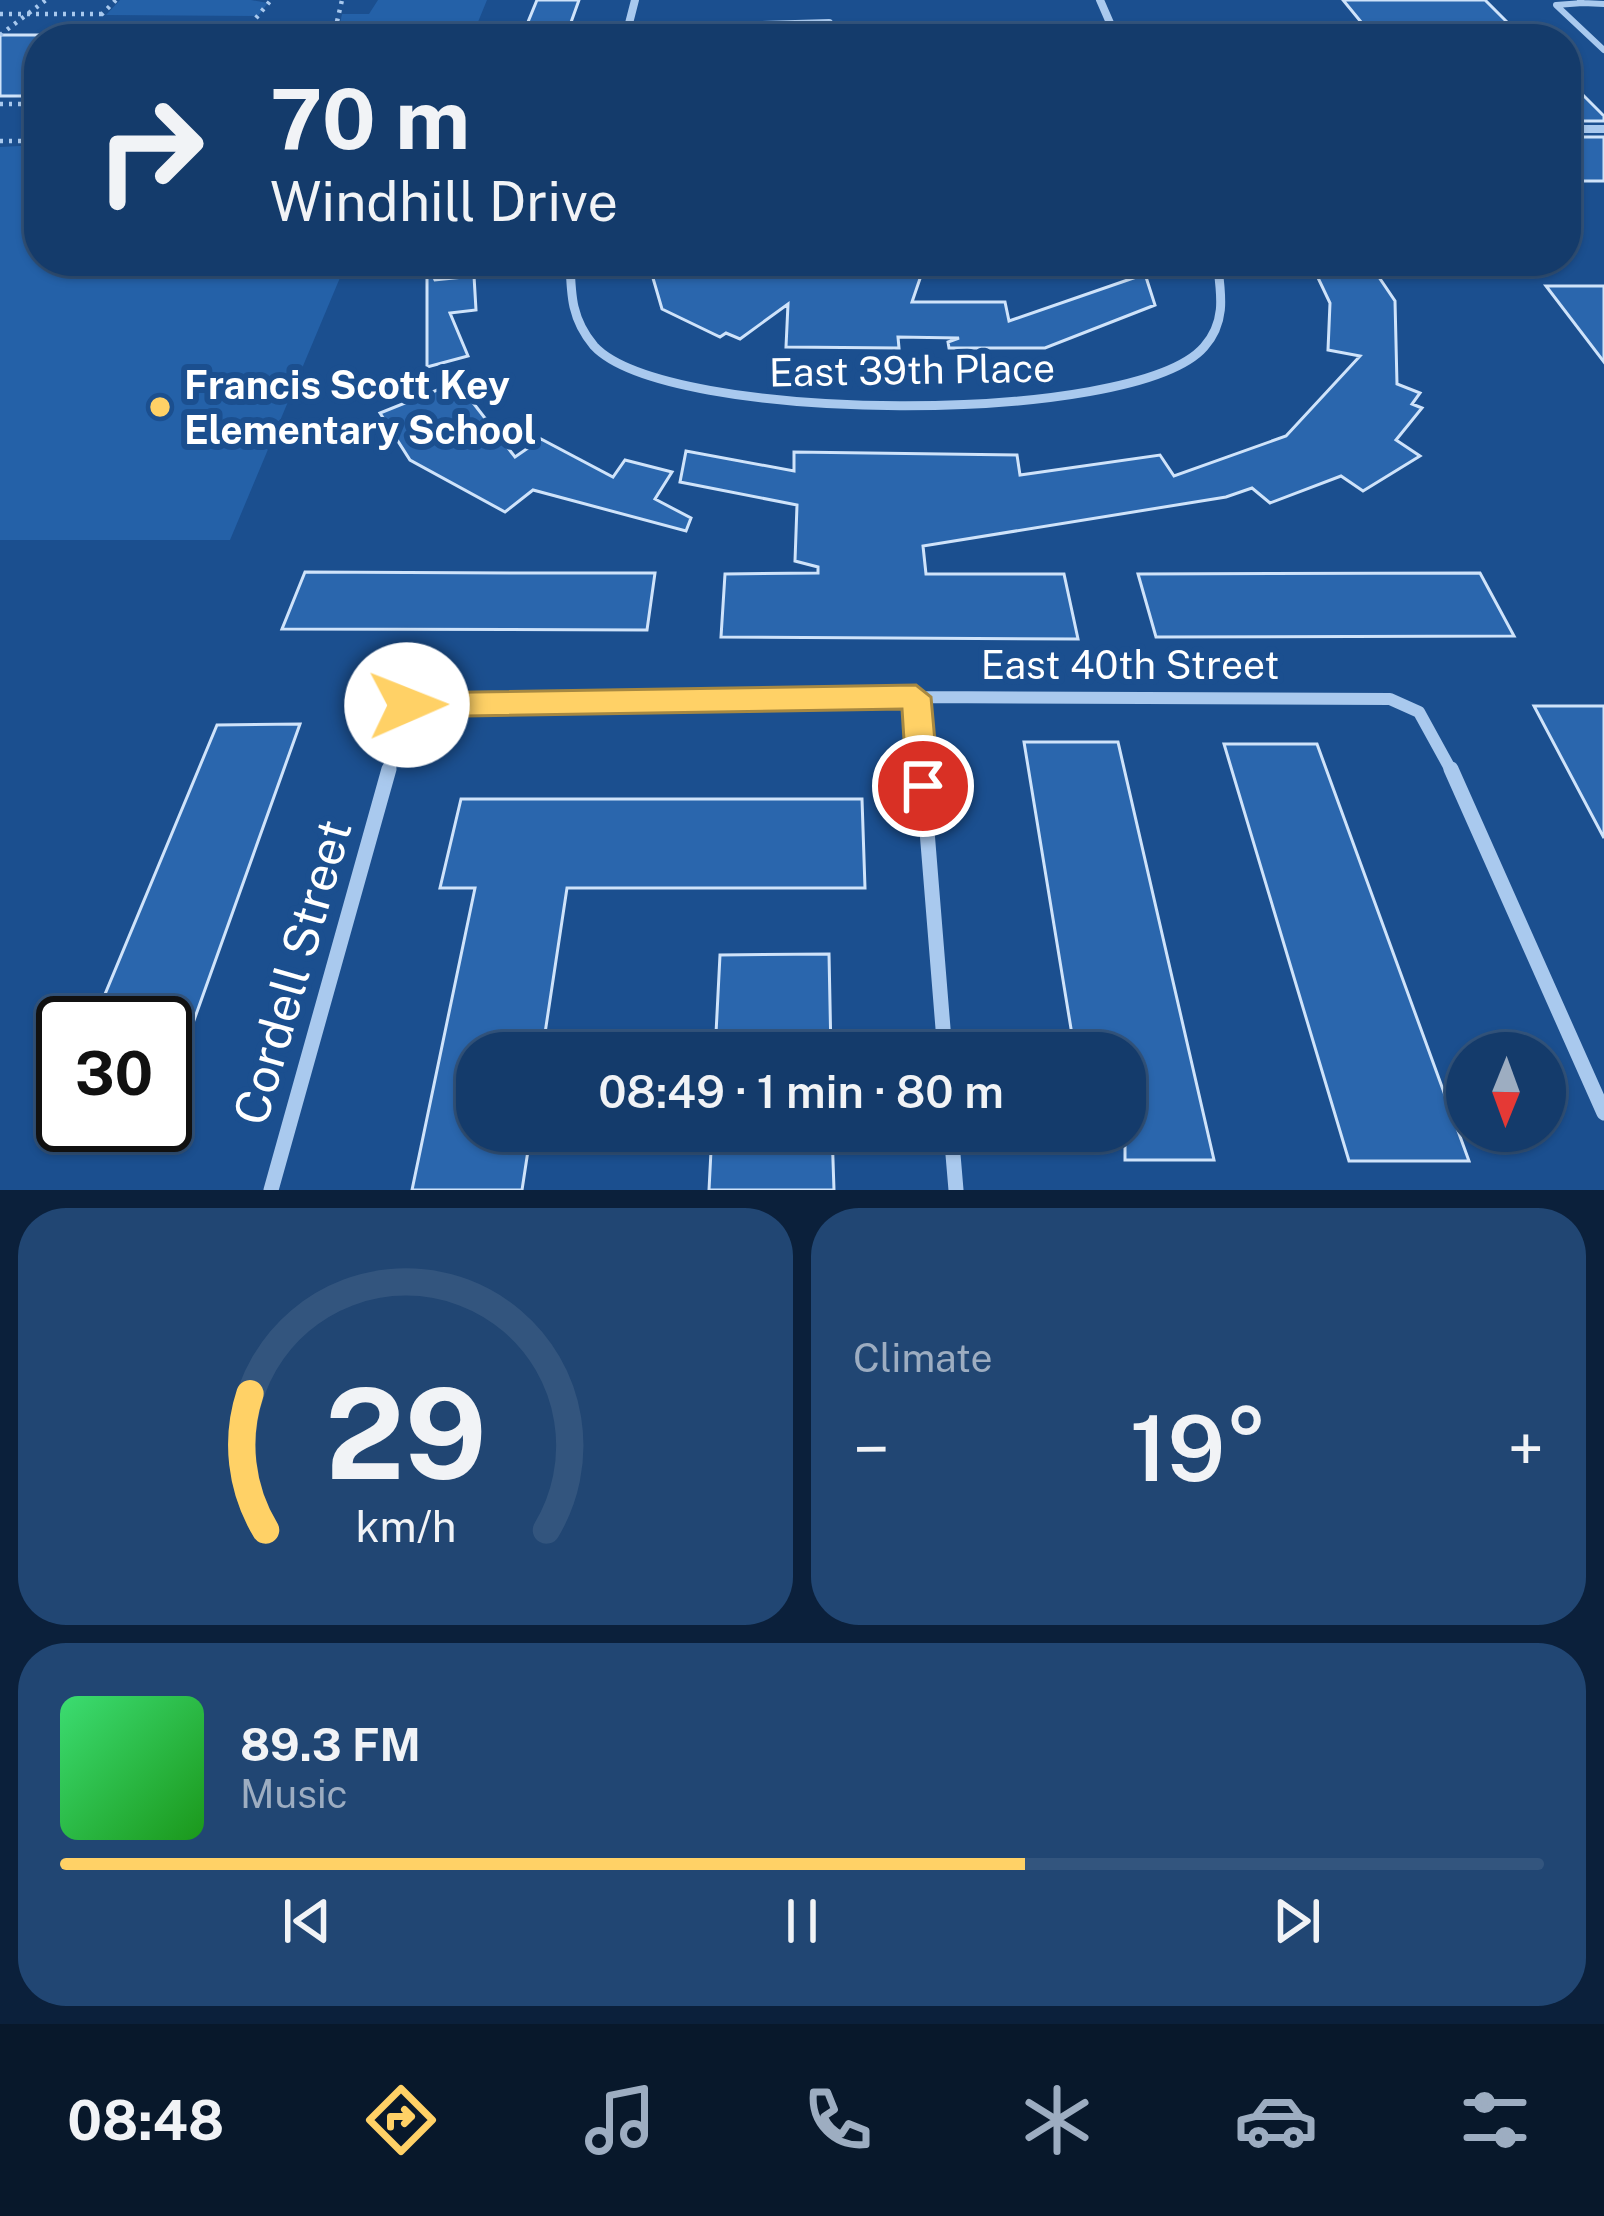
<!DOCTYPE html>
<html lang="en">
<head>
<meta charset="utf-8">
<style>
	:root { --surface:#143b6b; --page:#214673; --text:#f1f3f6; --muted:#9dadc1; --line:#33557e; --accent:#ffd166 }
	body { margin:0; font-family:"Public Sans",sans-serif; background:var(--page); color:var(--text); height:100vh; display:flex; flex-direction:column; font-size:45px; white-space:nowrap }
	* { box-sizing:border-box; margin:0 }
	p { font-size:39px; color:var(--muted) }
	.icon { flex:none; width:66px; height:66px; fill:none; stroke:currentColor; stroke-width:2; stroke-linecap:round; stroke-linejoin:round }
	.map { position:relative; height:1190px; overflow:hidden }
	.details { display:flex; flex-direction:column; gap:18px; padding:18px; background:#0b203b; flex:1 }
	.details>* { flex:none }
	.guide { position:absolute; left:24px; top:24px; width:1557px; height:252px; border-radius:48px; box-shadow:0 3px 9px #0004,0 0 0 3px var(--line); background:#143b6b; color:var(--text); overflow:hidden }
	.needle { width:78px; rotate:181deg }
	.buttons { position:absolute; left:1446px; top:1032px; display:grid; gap:24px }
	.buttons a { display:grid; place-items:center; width:120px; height:120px; border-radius:50%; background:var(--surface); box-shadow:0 3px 9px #0004,0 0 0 3px var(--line); font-size:60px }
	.speed { position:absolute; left:36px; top:996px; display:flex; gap:24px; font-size:60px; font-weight:700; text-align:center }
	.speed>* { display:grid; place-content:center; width:156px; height:156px; border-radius:50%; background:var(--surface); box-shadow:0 3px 9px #0004,0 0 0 3px var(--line); line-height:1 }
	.speed .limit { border:6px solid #111; border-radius:18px; background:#fff; color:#111 }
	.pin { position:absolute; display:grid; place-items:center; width:102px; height:102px; color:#fff; margin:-51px; border:6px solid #fff; border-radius:50%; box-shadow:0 3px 12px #0007 }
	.me { position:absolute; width:132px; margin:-66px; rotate:89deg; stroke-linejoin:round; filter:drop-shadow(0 0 9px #0008) }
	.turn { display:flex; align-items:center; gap:42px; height:252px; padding:0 48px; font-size:54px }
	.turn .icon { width:156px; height:156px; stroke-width:2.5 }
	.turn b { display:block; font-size:84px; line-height:102px }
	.big { font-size:90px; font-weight:600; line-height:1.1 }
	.details .tile { flex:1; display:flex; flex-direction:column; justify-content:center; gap:18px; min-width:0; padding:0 42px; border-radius:48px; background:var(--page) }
	.details .dial { align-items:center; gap:0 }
	.dial svg { height:312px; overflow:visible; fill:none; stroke:var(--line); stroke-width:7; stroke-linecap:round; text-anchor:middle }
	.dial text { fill:var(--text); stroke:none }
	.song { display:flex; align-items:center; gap:36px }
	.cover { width:144px; height:144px; border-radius:18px; background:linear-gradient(135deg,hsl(140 70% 55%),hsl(120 70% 35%)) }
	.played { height:12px; border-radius:6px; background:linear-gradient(90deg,var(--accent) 65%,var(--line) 65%) }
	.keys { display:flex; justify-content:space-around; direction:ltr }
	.heat { display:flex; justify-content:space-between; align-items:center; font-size:66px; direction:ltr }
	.details .tiles { flex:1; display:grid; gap:18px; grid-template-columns:1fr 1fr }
	.tile:last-child { grid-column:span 2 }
	.trip { position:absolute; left:456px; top:1032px; width:690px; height:120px; border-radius:48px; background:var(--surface); box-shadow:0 3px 9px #0004,0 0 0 3px var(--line); font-weight:600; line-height:120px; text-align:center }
	.tabs { display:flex; height:192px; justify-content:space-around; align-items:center; background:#08182b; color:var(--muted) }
	.tabs .icon { width:84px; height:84px }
	.tabs .selected { color:var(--accent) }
	.tabs b { font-size:54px; color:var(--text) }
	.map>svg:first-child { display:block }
	.green { fill:#2461a8 }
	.building { fill:#2a66ad; stroke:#cfe3fa; stroke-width:3 }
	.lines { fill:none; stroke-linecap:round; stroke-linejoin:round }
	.path { stroke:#a9c9ee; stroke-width:4.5; stroke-dasharray:3 6; stroke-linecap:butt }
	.lane { stroke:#a9c9ee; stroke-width:6 }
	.street-far3 { stroke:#a9c9ee; stroke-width:8 }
	.street-far2 { stroke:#a9c9ee; stroke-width:9 }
	.street-far1 { stroke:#a9c9ee; stroke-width:12 }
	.street { stroke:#a9c9ee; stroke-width:15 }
	.route { fill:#ffd166; stroke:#a68842; stroke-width:3 }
	.poi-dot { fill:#ffd166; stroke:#1b4f8f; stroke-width:4.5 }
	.labels { text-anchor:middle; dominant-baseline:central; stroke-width:12; stroke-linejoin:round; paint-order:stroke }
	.street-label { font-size:39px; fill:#fff; stroke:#1b4f8f }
	.poi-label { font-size:39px; font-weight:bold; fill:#fff; stroke:#1b4f8f; text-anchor:start }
	.near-street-label { font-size:48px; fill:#fff; stroke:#1b4f8f }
</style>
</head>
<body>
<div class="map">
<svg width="1604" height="1190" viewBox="0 0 1604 1190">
	<rect width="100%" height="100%" fill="#1b4f8f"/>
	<!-- green -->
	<path class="green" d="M120 0H251L268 3 258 16 106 15Z
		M378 0H487L471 39H337L342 14H369Z
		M39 145V261H347L230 540H0V147Z"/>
	<!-- building -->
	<path class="building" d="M537 0H579L565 39H521Z
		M1343 0H1485L1524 39H1375Z
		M0 35H39V96H0Z
		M1566 78 1604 116V121H1566Z
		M1566 137H1604V181H1566Z
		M427 261 435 280 474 276 476 310 450 313 468 356 427 367Z
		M648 261H926L912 302H1005L1009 321 1145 274 1155 305 1045 348H949L948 342 959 338 898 337 899 348 786 347 788 304 740 339 726 333 720 337 662 309Z
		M1310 261H1368L1395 301 1397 384 1420 393 1412 404 1422 408 1396 440 1420 456 1363 491 1341 476 1270 503 1252 488 1226 497 923 546 926 574H1064L1078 639 721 637 725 574 818 573V567L795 561 797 505 680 482 686 451 794 471V452L1017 455 1020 475 1160 455 1174 476 1286 436 1360 356 1328 350 1330 303Z
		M1546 286H1604V362Z
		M457 382 515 457 541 439 613 477 625 460 672 472 655 499 691 518 686 531 533 490 505 512 410 460 380 413Z
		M305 572 512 573H655L647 630 282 629Z
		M1480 573 1514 636 1156 637 1138 574Z
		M1534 706H1604V838Z
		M300 724 193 1023H93L217 725Z
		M1024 742H1118L1214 1160H1125V1053H1075Z
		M1224 744H1317L1469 1161H1349Z
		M461 799H862L865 888H567L542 1053H477V1131H531L522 1190H412L475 888H440Z
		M829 954 831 1053H715L720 955Z
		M712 1131H832L834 1190H709Z"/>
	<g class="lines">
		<!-- path -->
		<path class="path" d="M0 14H102
			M101 15 116 0
			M256 18 271 0
			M0 35 46 0
			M333 39 342 0
			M0 104H39
			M0 141H39"/>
		<!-- lane -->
		<path class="lane" d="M1580 0 1583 3 1556 5 1604 50
			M1583 3 1604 4"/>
		<!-- street-far3 -->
		<path class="street-far3" d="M1100 0 1117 39
			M627 29 829 23
			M625 39 635 0
			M1566 129H1604"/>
		<!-- street-far2 -->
		<path class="street-far2" d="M570 261C571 294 571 319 594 346 666 424 1134 427 1204 347 1227 321 1221 293 1217 261"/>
		<!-- street-far1 -->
		<path class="street-far1" d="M916 697 922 772
			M388 772 407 705 916 697 1390 699 1419 712 1452 772"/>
		<!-- street -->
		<path class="street" d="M922 769 945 1053
			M1451 769 1604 1113
			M951 1131 956 1190
			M271 1190 389 769"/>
	</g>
	<!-- route -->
	<path class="route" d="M916 685 931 697 939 786 934 796H912L907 786 902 709 407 717 392 705 407 693Z"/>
	<!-- markers -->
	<circle class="poi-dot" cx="160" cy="407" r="12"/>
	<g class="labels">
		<!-- street labels -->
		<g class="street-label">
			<text transform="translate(912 370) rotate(-1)">East 39th Place</text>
			<text x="1130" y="665">East 40th Street</text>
		</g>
		<!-- poi labels -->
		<g class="poi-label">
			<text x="184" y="385">Francis Scott Key<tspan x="184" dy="45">Elementary School</tspan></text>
		</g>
		<!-- near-street labels -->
		<g class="near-street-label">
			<text transform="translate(292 972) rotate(-74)">Cordell Street</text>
		</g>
	</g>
</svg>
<div class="buttons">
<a><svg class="needle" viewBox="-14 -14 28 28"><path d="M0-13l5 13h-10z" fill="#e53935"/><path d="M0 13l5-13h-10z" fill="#9dadc1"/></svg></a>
</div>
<div class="speed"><div class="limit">30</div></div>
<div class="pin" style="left:923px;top:786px;background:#d93025"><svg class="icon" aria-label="arrive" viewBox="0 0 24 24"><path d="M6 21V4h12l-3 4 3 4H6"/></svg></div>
<svg class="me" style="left:407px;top:705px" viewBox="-20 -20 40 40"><circle r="19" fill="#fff"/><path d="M0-13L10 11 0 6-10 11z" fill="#ffd166"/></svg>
<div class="trip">08:49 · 1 min · 80 m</div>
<div class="guide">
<div class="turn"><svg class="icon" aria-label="right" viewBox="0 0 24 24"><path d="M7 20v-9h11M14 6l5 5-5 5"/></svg><div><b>70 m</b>Windhill Drive</div></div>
</div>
</div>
<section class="details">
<div class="tiles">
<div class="tile dial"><svg viewBox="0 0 100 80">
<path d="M14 69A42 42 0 1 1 86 69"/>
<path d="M14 69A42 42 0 0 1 10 34" stroke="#ffd166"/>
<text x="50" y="56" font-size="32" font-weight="700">29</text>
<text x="50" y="72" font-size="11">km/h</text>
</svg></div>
<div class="tile"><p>Climate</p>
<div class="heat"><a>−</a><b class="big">19°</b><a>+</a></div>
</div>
<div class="tile">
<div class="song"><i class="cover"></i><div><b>89.3 FM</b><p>Music</p></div></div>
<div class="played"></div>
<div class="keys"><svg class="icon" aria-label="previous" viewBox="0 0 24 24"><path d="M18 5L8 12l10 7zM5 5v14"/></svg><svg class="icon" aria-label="pause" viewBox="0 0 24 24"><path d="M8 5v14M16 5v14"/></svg><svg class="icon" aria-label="next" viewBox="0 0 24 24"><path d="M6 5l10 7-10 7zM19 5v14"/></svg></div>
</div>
</div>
</section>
<nav class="tabs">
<b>08:48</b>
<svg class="icon selected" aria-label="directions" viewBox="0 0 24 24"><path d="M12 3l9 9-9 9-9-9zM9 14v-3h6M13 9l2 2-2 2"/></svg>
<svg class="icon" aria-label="music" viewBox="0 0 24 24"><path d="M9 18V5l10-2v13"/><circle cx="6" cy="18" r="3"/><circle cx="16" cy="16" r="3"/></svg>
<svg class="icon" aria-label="phone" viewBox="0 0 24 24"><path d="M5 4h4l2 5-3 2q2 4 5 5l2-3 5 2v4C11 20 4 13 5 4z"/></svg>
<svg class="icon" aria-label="climate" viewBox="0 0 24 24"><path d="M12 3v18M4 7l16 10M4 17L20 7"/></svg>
<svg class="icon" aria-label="car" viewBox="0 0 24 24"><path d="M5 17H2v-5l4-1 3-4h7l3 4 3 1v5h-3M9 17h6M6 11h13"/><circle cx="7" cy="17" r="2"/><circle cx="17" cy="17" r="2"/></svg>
<svg class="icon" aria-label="filters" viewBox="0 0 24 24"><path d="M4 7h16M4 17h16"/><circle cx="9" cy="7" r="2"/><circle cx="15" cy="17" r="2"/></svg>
</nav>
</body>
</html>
